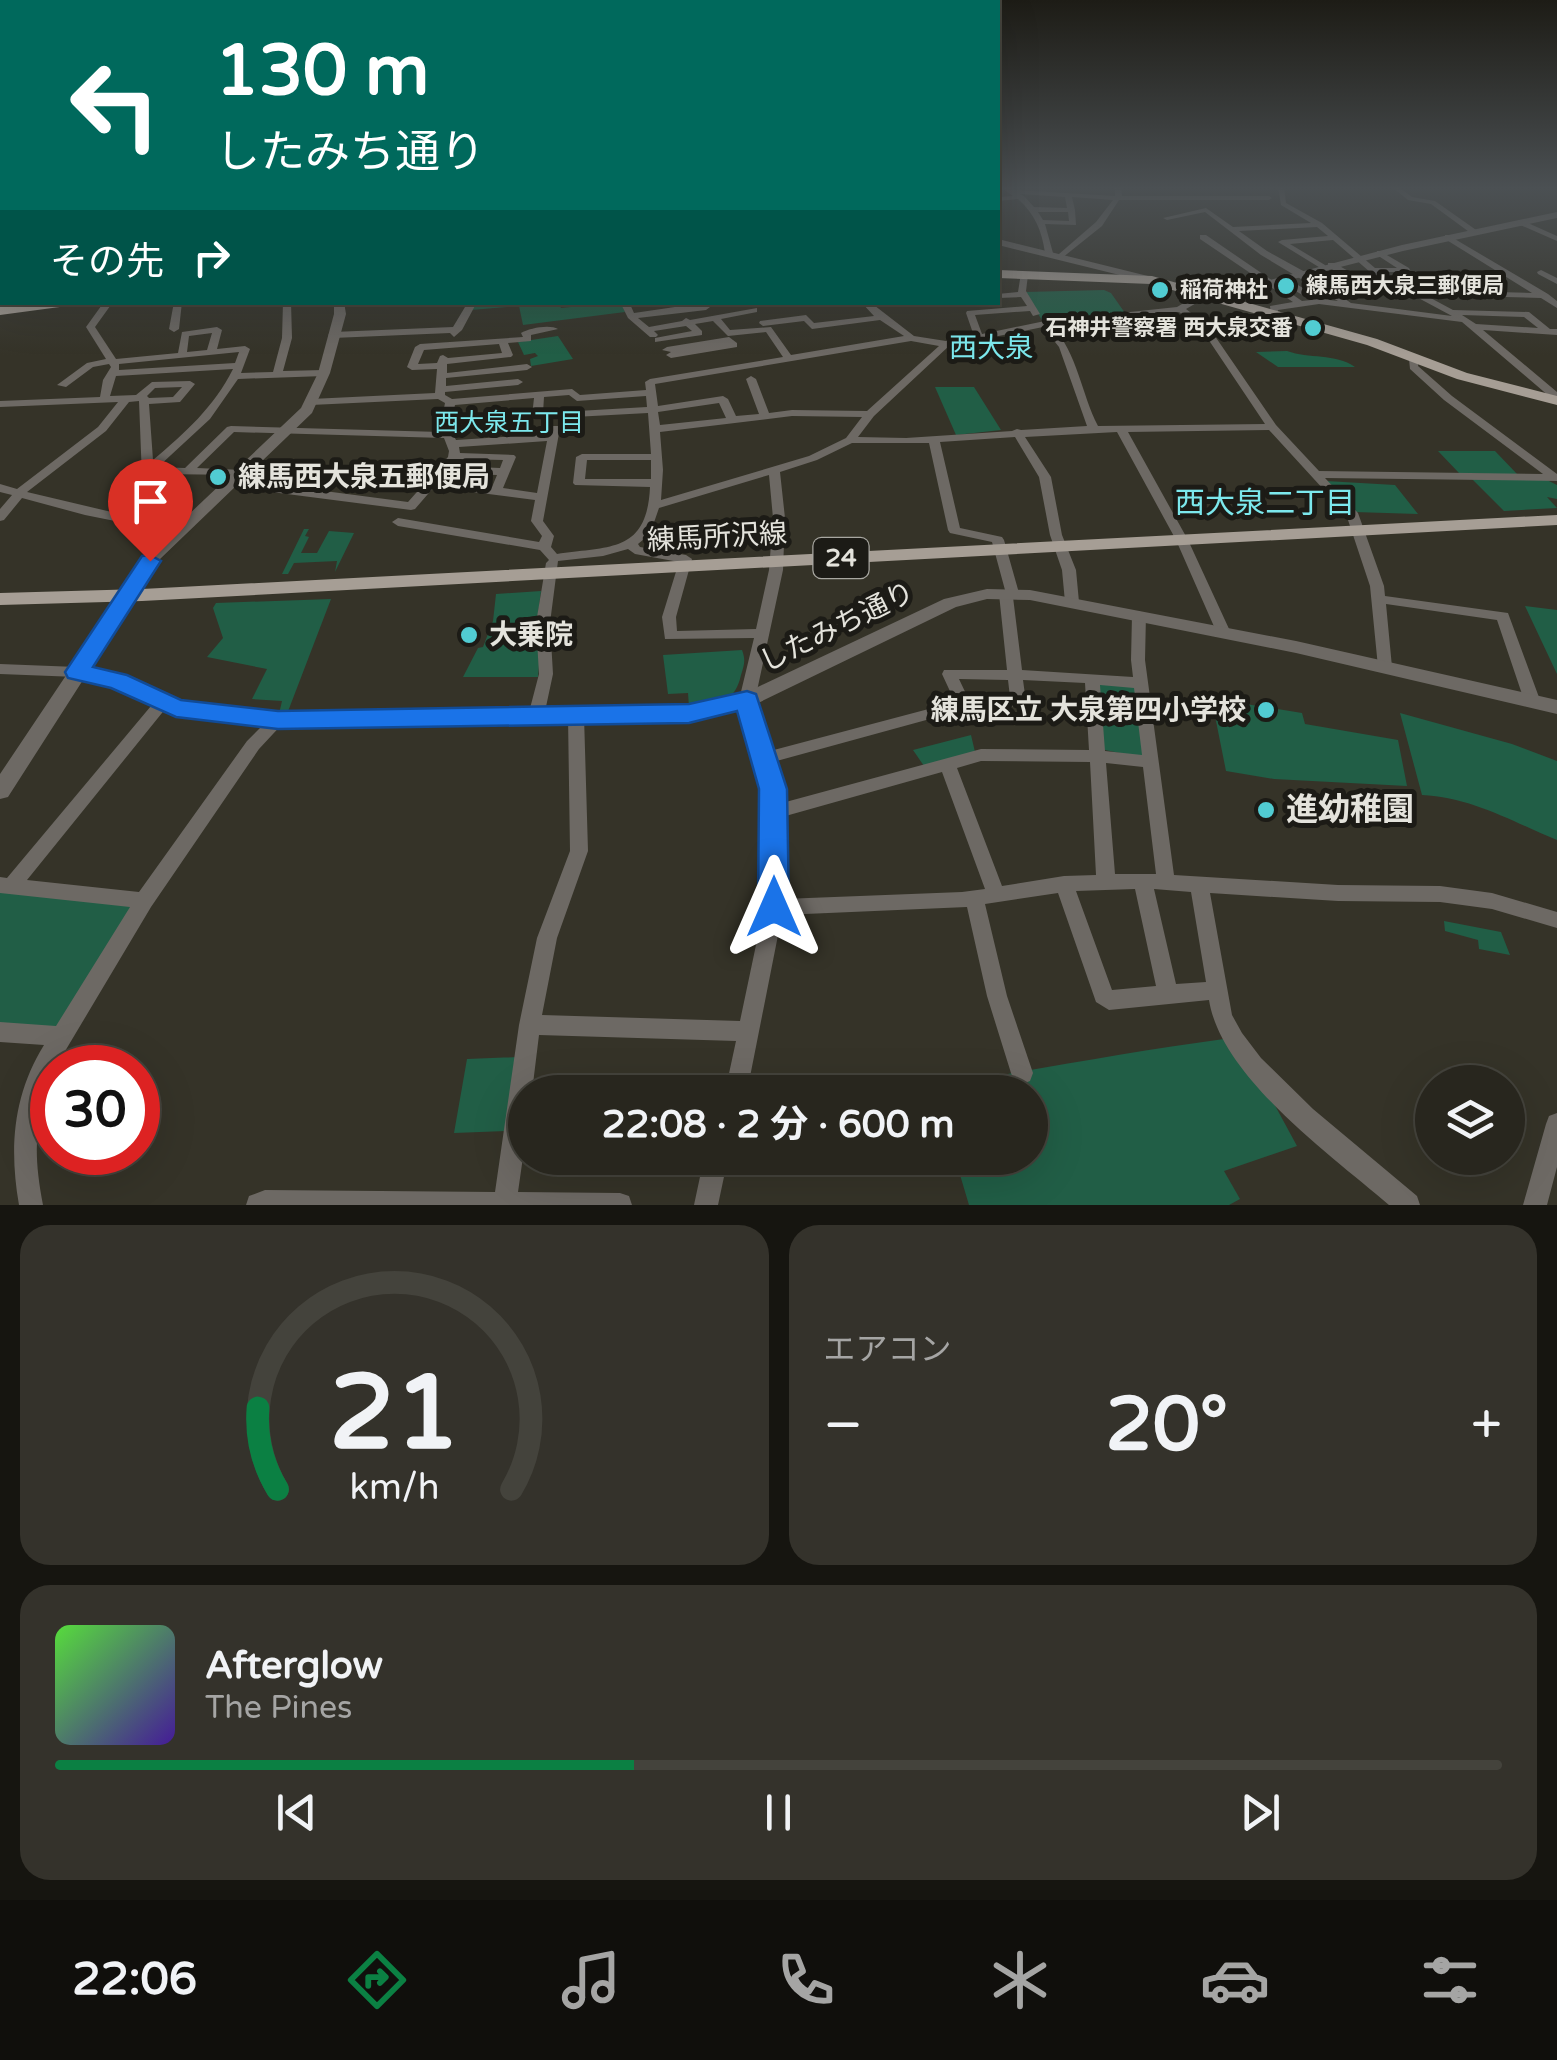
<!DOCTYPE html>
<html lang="ja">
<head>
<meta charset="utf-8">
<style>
	:root { --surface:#28261e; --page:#34322b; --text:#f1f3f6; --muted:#a5a5a4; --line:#44433c; --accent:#0b8043 }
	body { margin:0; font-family:"Varela Round","Noto Sans JP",sans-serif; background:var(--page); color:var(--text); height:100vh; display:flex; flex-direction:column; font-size:38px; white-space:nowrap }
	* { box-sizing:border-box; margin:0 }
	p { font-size:32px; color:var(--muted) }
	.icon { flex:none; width:55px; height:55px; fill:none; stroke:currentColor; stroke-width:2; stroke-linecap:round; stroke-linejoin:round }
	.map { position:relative; height:1205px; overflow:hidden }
	.sheet { display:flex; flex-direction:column; gap:20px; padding:20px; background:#161510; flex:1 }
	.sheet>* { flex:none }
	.guide { position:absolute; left:0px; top:0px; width:1000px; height:305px; box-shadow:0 10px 40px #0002,0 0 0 2px var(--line); background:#00695c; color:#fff; overflow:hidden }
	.controls { position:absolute; left:1415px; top:1065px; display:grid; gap:20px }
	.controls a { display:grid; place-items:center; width:110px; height:110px; border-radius:50%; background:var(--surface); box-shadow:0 10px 40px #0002,0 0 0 2px var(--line); font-size:50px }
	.speed { position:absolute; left:30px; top:1045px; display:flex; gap:20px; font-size:50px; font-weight:700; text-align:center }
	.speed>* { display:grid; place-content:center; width:130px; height:130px; border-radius:50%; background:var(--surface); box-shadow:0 10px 40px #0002,0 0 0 2px var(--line); line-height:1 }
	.speed .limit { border:15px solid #d22; background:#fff; color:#111 }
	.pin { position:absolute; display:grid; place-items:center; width:85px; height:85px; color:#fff; margin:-102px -42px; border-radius:50% 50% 50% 0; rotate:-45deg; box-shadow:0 0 10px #0007 }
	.pin .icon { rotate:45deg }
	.me { position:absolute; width:110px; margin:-55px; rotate:0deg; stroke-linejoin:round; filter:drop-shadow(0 0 8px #0008) }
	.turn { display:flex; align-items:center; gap:35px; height:210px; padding:0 50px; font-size:45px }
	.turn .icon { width:130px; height:130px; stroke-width:2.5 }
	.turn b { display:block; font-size:70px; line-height:85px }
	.then { display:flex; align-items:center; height:95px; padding:0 50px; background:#0003; gap:20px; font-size:38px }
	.big { font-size:75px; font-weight:700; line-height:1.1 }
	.sheet .widget { flex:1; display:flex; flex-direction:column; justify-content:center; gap:15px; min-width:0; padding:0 35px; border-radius:30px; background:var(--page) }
	.sheet .dial { align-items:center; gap:0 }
	.dial svg { height:260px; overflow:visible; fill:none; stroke:var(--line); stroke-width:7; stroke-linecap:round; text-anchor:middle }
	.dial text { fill:var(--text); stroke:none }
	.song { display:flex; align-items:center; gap:30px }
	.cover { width:120px; height:120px; border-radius:15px; background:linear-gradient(135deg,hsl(110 70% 55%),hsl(260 70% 35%)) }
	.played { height:10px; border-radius:5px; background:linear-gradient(90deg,var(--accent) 40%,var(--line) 40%) }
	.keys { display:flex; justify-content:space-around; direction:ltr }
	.heat { display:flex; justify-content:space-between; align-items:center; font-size:55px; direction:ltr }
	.sheet .tiles { flex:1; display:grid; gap:20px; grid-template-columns:1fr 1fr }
	.widget:last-child { grid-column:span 2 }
	.trip { position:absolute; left:508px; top:1075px; width:540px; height:100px; border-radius:50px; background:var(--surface); box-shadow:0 10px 40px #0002,0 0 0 2px var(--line); font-weight:700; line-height:100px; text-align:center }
	.menu { display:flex; height:160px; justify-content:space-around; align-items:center; background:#100f0c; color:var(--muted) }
	.menu .icon { width:70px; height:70px }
	.menu .current { color:var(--accent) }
	.menu b { font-size:45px; color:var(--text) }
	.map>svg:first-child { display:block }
	.green { fill:#215e46 }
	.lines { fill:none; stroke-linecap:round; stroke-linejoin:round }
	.minor { fill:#6d6964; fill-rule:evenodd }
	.tertiary { fill:#6d6964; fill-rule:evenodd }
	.primary { fill:#a69e95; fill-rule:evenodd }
	.route { fill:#1a73e8; stroke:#114b97; stroke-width:2.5 }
	.poi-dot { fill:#51ccd2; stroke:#1c1b16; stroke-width:4 }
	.labels { text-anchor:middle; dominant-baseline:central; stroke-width:10; stroke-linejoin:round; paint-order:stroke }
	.far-poi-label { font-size:22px; font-weight:bold; fill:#e4e3dc; stroke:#1c1b16; text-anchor:start }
	.far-neighbourhood-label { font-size:25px; fill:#7ce8ed; stroke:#1c1b16 }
	.shield { fill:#1c1b16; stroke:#a8a7a1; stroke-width:2.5 }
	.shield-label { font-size:25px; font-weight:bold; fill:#e4e3dc }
	.far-quarter-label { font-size:28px; fill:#7ce8ed; stroke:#1c1b16 }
	.poi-label { font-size:28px; font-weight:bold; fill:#e4e3dc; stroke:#1c1b16; text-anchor:start }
	.street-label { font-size:28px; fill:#e4e3dc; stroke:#1c1b16 }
	.neighbourhood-label { font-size:30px; fill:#7ce8ed; stroke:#1c1b16 }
	.near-poi-label { font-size:32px; font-weight:bold; fill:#e4e3dc; stroke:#1c1b16; text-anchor:start }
</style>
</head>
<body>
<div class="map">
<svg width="1557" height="1205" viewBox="0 0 1557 1205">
	<rect width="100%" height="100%" fill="#353328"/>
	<!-- green -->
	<path class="green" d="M1104 290 1111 293 1125 313 1100 319 1043 322 1025 292Z
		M621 302 625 312 523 325 519 306 471 310 477 303H559L561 308Z
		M558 336 573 359 531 366 530 359 538 356 535 353 524 355 518 342Z
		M1287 351C1309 359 1335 353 1355 367H1278L1256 352Z
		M935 387H974L1001 430 956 435Z
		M1438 451H1495L1518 475 1459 473Z
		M1472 479 1547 480 1557 485V499L1547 497 1557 508 1504 511Z
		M1326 481 1395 485 1418 514 1354 512Z
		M304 529H309L305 536 309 537 301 553H317L329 531 354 533 335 572 337 561 294 563 288 574H282Z
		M541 591 535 637 540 652 538 677H463L478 648 483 647 493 621 496 594Z
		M331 599 287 714H279L282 701 252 699 267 669 207 657 223 638 213 608 216 603Z
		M1525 606 1557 610V674Z
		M742 650C746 661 744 665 741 675 734 706 717 701 689 707L688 693 668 694 663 655Z
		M1102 682 1131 685 1138 691 1144 754 1140 757 1100 749 1098 685Z
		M1190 695 1302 713 1305 724 1398 740 1407 786 1274 779 1226 771 1214 711 1192 707Z
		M1400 713 1512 744 1557 761V840C1513 822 1471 797 1422 795Z
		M971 735 975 752 924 766 913 750Z
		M0 889 133 904 61 1022 53 1029 0 1024Z
		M1444 921 1501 932 1510 955 1479 949 1478 940 1445 931Z
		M1224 1039 1266 1089 1297 1146 1224 1171 1240 1199 1229 1205H969L955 1158H1030V1092H936L934 1086C1031 1071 1126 1052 1224 1039Z
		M518 1057 506 1131 454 1133 467 1059Z"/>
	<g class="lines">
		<!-- minor -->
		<path class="minor" d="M1000 187H1007L1014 190 1115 196V187H1121L1122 196H1269L1272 198 1269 200H1119L1102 226 1062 258 1058 256 1059 254 1096 222 1113 200 1072 197 1075 210 1076 225 1045 224 1053 253 1049 255 1045 253C1042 231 1035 214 1018 199L998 201V197L1013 196ZM1020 194 1065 197 1067 208 1034 207 1024 196ZM1038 212H1068L1069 221 1043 220Z
			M1278 187H1284L1286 203 1322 223 1375 268H1397L1377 255V251H1380L1409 268 1410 270 1406 272H1383L1417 290 1532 293 1445 239V235H1448L1548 294 1557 301V308L1541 298 1425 295 1453 310 1529 312 1550 329H1557V335L1483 330 1557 392V403L1551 402 1550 397 1462 322 1319 304 1278 310 1277 315H1271L1270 306 1293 302 1200 239V235H1206L1302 301 1311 300 1282 283V279H1288L1321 299 1338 301 1261 255 1205 212 1167 220 1163 218 1206 208 1233 227 1311 223 1281 205ZM1317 227 1328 236 1282 240 1278 242 1322 269 1326 267 1325 265 1290 244 1333 240 1370 272 1389 282 1370 283 1334 263H1328V267L1366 288 1396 286 1452 316 1351 303 1305 272 1267 251 1239 231ZM1462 315 1524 317 1538 328 1476 324Z
			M1392 187H1399L1412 197 1435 201 1479 232 1472 234 1431 204 1408 200Z
			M1521 220 1557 236V241L1518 224V220Z
			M0 221H2V228H0Z
			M0 245H2V252H0Z
			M1541 270 1557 278V284L1538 274 1537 272Z
			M1021 273 1028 275 1026 291 1040 314 1033 316 1030 311 975 315 982 334 1045 321 1177 307 1199 294H1205V298L1186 309 1208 326 1276 425 1319 471 1543 474 1444 400 1410 369 1409 359 1414 356 1419 359 1418 366 1452 396 1557 474V481L1325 478 1358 513 1384 586 1385 596 1508 613 1540 700 1537 704H1527L1524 700 1497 620 1386 604 1392 667 1390 670H1380L1378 667 1370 586 1346 514 1269 430 1128 432 1188 540 1230 631 1223 636 1216 631 1176 540 1117 432 1025 437 1051 477 1062 535 1076 570 1079 602 1072 606 1065 602 1062 570 1050 535 1039 477 1015 437 940 442 960 528 1002 537 1004 540 1019 593 1013 597 1022 670 1133 677 1131 660 1132 615 1139 611 1146 615 1145 660 1174 875 1338 885 1440 886 1492 893 1557 912V928L1492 909 1440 902 1338 901 1210 893 1232 1015 1242 1033 1261 1058 1313 1109 1417 1196 1420 1205H1389C1332 1156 1221 1077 1209 1000L1109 1010 1096 1002 1058 893 985 904 1007 996 1033 1073 1030 1081 1022 1084 1014 1081 1011 1073 987 996 967 907 782 915 747 1092H725L736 1041 539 1035 532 1092H525V1143L518 1192 620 1193 629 1196 632 1205H246L249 1196 265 1190 495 1192 519 1025 537 938 570 851 568 716 570 712H582L584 716 588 851 557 938 542 1015 740 1021 764 907 765 789 739 700 754 638 665 639 662 617 679 562 635 554 628 549 603 556 558 561 550 623 553 674 544 716 542 720H530L528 716 539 674 536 623 546 563 549 560 540 550 398 526 392 522 398 518 539 542 542 536 531 521 535 500 434 487 415 509 411 510 233 487 227 483 233 479 408 502 448 457 449 451 444 438 234 432 197 468 243 470 249 473 247 475 154 474V478L131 517 184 527 186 530 180 534 85 515 22 498 4 520 0 521V509L12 495 0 492V484L17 489 98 427 118 402 0 407V401L100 397 103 380 111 367 109 364 93 367 66 387 57 385 87 363 106 359 86 327 104 302H113L95 327 116 359 178 353 182 332 217 327 222 330 217 349 245 346 250 349 241 373 273 372 282 338 283 302H291L292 338 283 371 324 370 329 373 324 376 238 379 210 419 158 467 185 468 227 427 231 426 441 432 440 428 445 403 438 399 311 405 306 402 311 399 435 393 437 369 412 370 407 367 415 347 420 344 523 337 521 333C529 328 550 324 558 329L531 335V341L508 343 513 355 511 357 447 364V373L527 364 532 367 527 370 446 378V386L518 379 523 382 518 385 445 392V395L452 399 572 389 580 395 646 390 645 382 650 379 783 357 766 332 728 336 713 321 695 324 702 331V335L655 342V338L692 331 686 326 654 331 658 335 656 337H650L628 318 620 302H629L634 313 709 302 710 307 706 310 638 318 649 327 682 321 686 318 690 320 757 308V312L721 319 730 330 771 327 791 355 904 336 880 320 812 329 804 321 763 326 759 323 760 321 806 315 814 323 874 316 861 302H870L914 336 946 341 974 336 966 313 967 311 1027 306 1021 297 998 298V294L1018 292ZM1179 312 1202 330 1265 424 1098 426C1081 393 1078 354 1052 326ZM1043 327 1059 347 1087 426 1021 430 1017 429 1012 431 906 438 858 437 874 416 949 346ZM212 333 207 350 187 352 189 336ZM911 341 939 346 867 411 792 410 769 413 756 379 751 376 746 379 759 414 736 416 728 399 723 396 658 406 655 384ZM499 344 502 353 448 358 443 355 440 356 437 363 418 364 424 350ZM239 352 235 363 119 370V364ZM233 369C214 407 185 433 153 460L149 404 180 402 195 384 190 381 152 382 136 395 110 396 116 376ZM182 387 173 397 149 398 147 396 155 388ZM569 395 577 401 646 396 647 407 543 413 544 397ZM534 398 532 416 537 419 648 413 651 454H582L576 457 573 483 575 485 650 487C647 553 610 546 557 554L551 547 554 536 543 521 560 428 559 426H551L548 434 456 440 450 428 455 405ZM139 401 142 478 120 514 27 492 106 431 129 402ZM719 403 726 418 660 425 658 412ZM792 416 862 417 846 438 809 456 661 500 663 470 660 432ZM547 441 537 493 503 488 516 457 514 455 460 453 459 447ZM852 443H929L948 530 950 533 992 542 1005 590 999 594 1007 670H944L942 674 955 702 770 751 755 700 783 570 785 518 780 472 817 460ZM458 459 503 460 500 468 452 466ZM587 460H651V479H585ZM446 473 497 475 492 487 440 480ZM769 475 773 518 769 570 756 629 677 631 676 617 692 559 686 555 640 547 638 544 650 534 659 508ZM959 679 1008 680 1010 697 968 698ZM1023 680 1085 683 1089 750 981 749 782 803 781 789 773 762 970 708 1023 706 1026 702ZM1100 685 1134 688 1142 755 1105 751ZM981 761 1090 762 1096 875 1064 876 1002 886 957 768ZM1106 763 1143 767 1156 874H1115ZM942 772 985 889 962 892 783 899 782 817ZM1135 889 1156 986 1112 990 1076 891ZM1154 889 1191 892 1206 982 1176 984Z
			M2 286V292L0 293V287Z
			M174 302H182L179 329 174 332 169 329Z
			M468 302H477L462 330 454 337 450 333 333 338 328 335 333 332 453 327Z
			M729 337 737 343V347L671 358 666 355 671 352 662 350 667 347Z
			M0 664 77 667 82 668 84 672 82 676 77 677 0 674Z
			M161 699 166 700 169 704 166 708 27 880 139 892 247 741 272 716H284L286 720 259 749 151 907 55 1068H52C36 1122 32 1148 43 1205H19C9 1148 13 1095 44 1045L0 1042V1022L56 1026 130 907 0 893V877L7 878 156 700Z
			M1557 1113V1167L1547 1205H1523L1546 1124 1549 1116Z
			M704 1158H728L718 1205H694Z"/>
		<!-- tertiary -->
		<path class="tertiary" d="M0 201 2 202V206L0 207Z
			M1557 212V218L1403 251 1207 301 1202 298 1402 245Z
			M998 239 1156 278 1157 280 1152 283 998 245Z
			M334 302H344L346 314 330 373 312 413 160 559 90 668 125 676 180 702 267 712 689 707 741 695 944 599 987 589 1030 590 1296 641 1557 700V714L1296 653 1030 600 987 599 956 607 754 705 689 721 267 726 176 716 113 686 83 680 8 797 0 799V774L148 553 301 408 318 373 334 314Z"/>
		<!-- primary -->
		<path class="primary" d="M998 270 1152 276 1377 339 1467 373 1557 396V405L1457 379 1367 345 1151 284 998 278Z
			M48 302H97L0 315V307Z
			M1557 515V525L142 601 0 605V593L142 589Z"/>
	</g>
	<!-- sky -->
	<linearGradient id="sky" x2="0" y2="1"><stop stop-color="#1d1c16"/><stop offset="0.53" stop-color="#4b5053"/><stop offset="1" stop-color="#4b5053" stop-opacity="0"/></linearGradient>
	<rect width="1557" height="355" fill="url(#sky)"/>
	<!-- route -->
	<path class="route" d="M150 555 161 561 93 667 127 675 181 700 278 711 689 704 747 691 756 694 787 789 789 907 785 916 774 920 763 916 758 907 759 789 737 711 689 723 278 729 176 717 111 688 68 678 65 672 142 556Z"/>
	<!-- markers -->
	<g class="poi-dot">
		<circle cx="1286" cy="286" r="10"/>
		<circle cx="1160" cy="290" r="10"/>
		<circle cx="1313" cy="328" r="10"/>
		<circle cx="218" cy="477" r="10"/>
		<circle cx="469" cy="635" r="10"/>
		<circle cx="1266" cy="710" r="10"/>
		<circle cx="1266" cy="810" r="10"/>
	</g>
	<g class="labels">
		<!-- far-poi labels -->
		<g class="far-poi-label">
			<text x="1306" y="286">練馬西大泉三郵便局</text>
			<text x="1180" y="290">稲荷神社</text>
			<text x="1293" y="328" text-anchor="end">石神井警察署 西大泉交番</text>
		</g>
		<!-- far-neighbourhood labels -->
		<g class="far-neighbourhood-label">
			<text x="509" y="423">西大泉五丁目</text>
		</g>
		<!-- shield labels -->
		<rect class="shield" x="813.5" y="538" width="55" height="40" rx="8"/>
		<g class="shield-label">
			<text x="841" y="558">24</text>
		</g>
		<!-- far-quarter labels -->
		<g class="far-quarter-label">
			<text x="991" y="348">西大泉</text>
		</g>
		<!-- poi labels -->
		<g class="poi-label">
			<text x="238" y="477">練馬西大泉五郵便局</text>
			<text x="489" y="635">大乗院</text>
			<text x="1246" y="710" text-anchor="end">練馬区立 大泉第四小学校</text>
		</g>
		<!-- street labels -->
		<g class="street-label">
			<text transform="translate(717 537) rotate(-3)">練馬所沢線</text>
			<text transform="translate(837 627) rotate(-26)">したみち通り</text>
		</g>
		<!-- neighbourhood labels -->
		<g class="neighbourhood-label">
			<text x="1265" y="503">西大泉二丁目</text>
		</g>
		<!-- near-poi labels -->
		<g class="near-poi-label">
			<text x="1286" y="810">進幼稚園</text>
		</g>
	</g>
</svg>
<div class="controls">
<a><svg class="icon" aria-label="layers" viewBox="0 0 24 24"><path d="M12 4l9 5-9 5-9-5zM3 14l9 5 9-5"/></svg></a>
</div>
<div class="speed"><div class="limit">30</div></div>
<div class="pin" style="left:150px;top:561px;background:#d93025"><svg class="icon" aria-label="arrive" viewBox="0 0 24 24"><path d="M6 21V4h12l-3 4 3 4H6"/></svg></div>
<svg class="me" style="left:774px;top:907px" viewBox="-20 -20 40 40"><path d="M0-17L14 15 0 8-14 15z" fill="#1a73e8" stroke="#fff" stroke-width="4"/></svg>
<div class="trip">22:08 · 2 分 · 600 m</div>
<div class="guide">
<div class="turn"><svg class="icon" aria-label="left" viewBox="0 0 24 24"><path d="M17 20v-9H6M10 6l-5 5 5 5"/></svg><div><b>130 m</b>したみち通り</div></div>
<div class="then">その先<svg class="icon" aria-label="right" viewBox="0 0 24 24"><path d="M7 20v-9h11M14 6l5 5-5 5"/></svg></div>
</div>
</div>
<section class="sheet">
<div class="tiles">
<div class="widget dial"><svg viewBox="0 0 100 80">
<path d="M14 69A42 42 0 1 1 86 69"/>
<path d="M14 69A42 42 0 0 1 8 44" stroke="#0b8043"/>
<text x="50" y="56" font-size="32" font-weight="700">21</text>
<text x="50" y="72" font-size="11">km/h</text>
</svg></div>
<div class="widget"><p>エアコン</p>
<div class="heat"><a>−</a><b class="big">20°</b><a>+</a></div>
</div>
<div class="widget">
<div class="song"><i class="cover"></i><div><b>Afterglow</b><p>The Pines</p></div></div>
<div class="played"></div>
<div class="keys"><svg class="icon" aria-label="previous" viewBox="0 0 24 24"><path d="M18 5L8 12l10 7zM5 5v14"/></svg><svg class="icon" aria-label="pause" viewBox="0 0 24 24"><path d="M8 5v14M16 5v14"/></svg><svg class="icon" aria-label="next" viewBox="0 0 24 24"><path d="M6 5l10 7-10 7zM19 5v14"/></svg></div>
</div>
</div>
</section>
<nav class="menu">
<b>22:06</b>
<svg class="icon current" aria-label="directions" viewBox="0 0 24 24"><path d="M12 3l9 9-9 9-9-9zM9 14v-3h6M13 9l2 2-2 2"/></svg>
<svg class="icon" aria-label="music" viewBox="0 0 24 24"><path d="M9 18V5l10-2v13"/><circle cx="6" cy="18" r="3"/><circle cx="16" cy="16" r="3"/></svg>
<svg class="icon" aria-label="phone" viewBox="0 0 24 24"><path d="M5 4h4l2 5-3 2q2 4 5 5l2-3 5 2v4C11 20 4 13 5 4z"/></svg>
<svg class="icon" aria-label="climate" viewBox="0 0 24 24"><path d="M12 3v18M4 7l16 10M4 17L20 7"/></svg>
<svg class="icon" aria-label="car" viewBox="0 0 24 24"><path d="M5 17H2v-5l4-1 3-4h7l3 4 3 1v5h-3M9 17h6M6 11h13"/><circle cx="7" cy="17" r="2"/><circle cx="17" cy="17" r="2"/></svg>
<svg class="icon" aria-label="filters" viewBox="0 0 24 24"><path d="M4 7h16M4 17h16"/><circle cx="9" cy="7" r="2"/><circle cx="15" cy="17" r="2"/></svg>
</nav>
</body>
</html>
